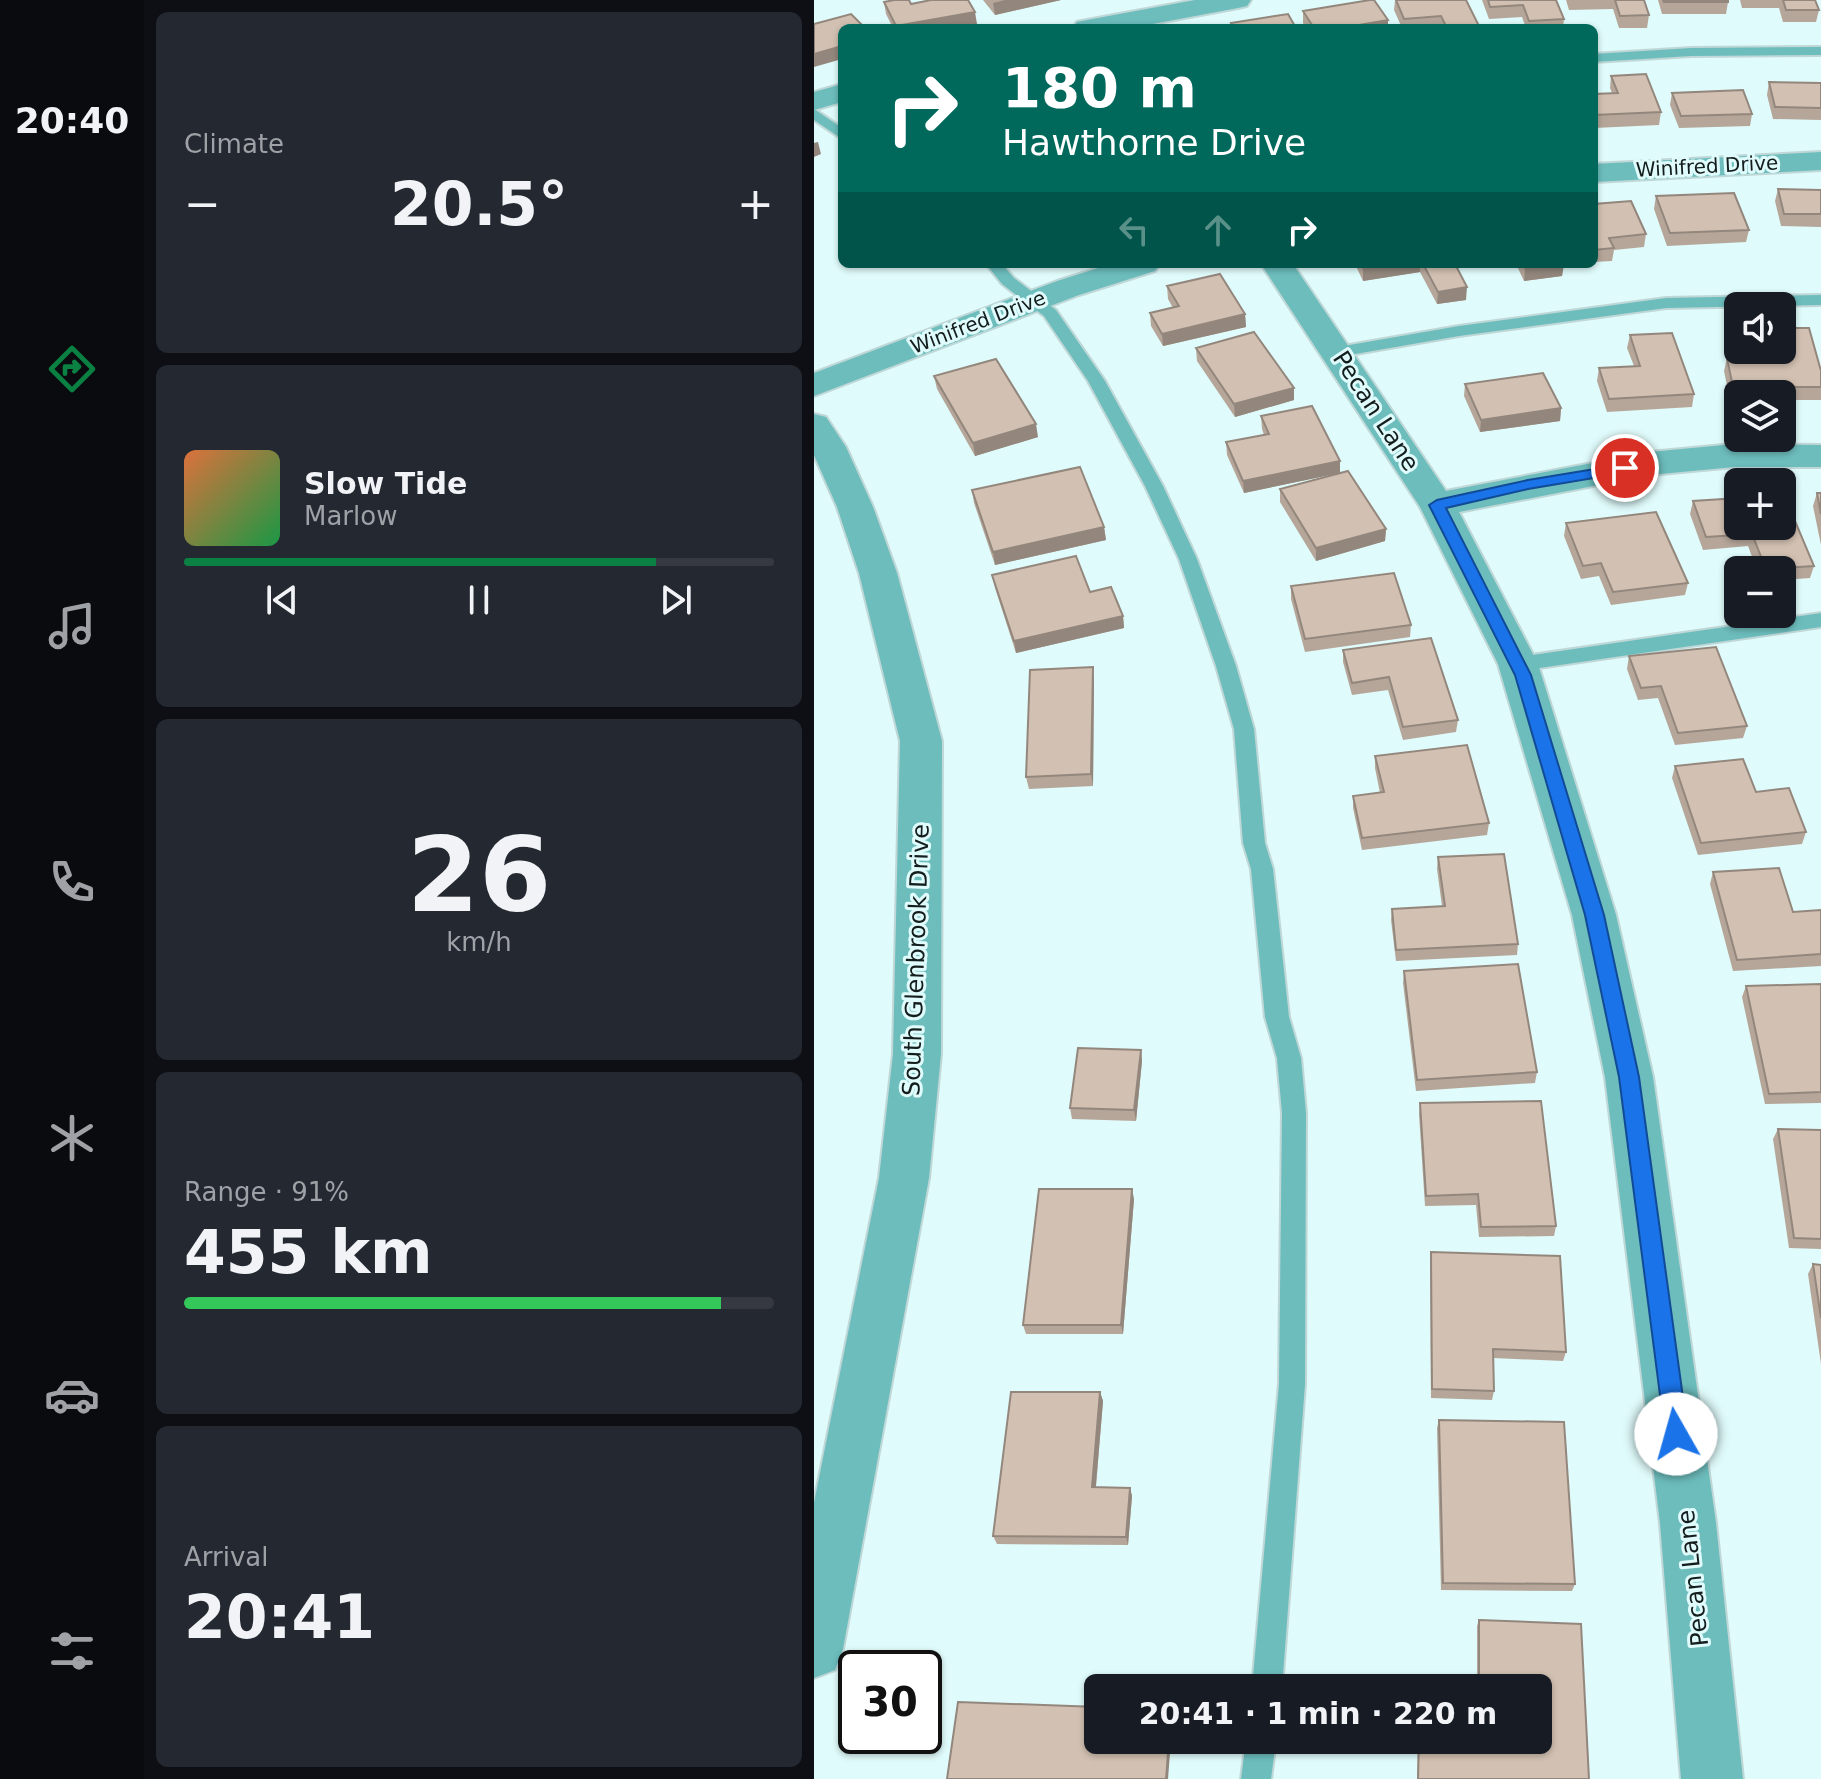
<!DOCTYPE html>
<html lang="en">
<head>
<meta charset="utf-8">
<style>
	:root { --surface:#171b24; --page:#242831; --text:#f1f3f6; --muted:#9ea1a6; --line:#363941; --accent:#0b8043 }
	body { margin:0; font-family:"DejaVu Sans",sans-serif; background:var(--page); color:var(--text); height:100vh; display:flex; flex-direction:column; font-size:30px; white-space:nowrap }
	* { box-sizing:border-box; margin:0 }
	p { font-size:26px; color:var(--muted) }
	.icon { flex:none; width:44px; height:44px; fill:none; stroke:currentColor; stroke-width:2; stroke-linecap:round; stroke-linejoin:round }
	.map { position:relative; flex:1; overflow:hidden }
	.sheet { display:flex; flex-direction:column; gap:12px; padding:12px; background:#0d0f14; width:670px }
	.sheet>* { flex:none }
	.banner { position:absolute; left:24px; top:24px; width:760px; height:244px; border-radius:12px; box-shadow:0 2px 6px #0004; background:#00695c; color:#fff; overflow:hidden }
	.fabs { position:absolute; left:910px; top:292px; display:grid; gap:16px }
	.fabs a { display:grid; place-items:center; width:72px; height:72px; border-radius:12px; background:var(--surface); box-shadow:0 2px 6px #0004; font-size:40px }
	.speed { position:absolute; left:24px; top:1650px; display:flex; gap:16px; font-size:40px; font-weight:700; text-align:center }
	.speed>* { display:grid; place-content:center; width:104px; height:104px; border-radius:50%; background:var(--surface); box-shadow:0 2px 6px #0004; line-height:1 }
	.speed .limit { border:4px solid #111; border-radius:12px; background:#fff; color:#111 }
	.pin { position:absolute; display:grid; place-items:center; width:68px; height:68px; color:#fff; margin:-34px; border:4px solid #fff; border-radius:50%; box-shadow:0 2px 8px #0007 }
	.me { position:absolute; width:88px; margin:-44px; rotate:353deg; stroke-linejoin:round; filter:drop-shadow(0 0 6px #0008) }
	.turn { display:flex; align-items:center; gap:28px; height:168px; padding:0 32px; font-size:36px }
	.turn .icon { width:104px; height:104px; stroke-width:2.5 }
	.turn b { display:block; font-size:56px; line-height:68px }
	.lanes { display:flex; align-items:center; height:76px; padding:0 32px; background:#0003; justify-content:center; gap:40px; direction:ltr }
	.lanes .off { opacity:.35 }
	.big { font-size:60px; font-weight:600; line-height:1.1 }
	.sheet .card { flex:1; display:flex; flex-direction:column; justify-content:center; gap:12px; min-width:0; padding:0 28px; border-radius:12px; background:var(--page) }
	.sheet .dial { align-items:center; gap:0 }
	.dial b { font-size:104px; line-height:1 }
	.song { display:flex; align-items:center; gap:24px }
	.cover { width:96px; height:96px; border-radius:12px; background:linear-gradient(135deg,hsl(20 70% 55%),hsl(140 70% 35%)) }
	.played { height:8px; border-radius:4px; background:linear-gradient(90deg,var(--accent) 80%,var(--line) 80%) }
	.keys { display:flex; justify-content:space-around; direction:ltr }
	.heat { display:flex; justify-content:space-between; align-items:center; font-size:44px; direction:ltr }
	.charge { height:12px; border-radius:6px; background:linear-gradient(90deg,#34c759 91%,var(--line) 0) }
	.trip { position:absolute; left:270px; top:1674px; width:468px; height:80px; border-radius:12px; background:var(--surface); box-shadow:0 2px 6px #0004; font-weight:600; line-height:80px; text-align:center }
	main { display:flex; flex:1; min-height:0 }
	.menu { display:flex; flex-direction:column; width:144px; justify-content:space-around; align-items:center; background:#090b0e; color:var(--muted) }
	.menu .icon { width:56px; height:56px }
	.menu .current { color:var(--accent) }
	.menu b { font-size:36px; color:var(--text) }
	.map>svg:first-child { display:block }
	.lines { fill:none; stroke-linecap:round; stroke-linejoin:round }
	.service-casing { stroke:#bfd7d7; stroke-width:4 }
	.minor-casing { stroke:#bfd7d7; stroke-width:4 }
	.tertiary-casing { stroke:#bfd7d7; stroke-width:4 }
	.service { fill:#6dbdbd; fill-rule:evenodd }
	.minor { fill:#6dbdbd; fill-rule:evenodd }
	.tertiary { fill:#6dbdbd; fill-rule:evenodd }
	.wall { fill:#b5a699 }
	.shaded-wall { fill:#93877d }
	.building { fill:#d2c1b2; stroke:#93877d; stroke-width:2 }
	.route { fill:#1a73e8; stroke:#114b97; stroke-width:2 }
	.labels { text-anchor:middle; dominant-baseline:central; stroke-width:6; stroke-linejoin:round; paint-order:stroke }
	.far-street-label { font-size:20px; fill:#141d1d; stroke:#e0fbfb }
	.street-label { font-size:24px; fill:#141d1d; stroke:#e0fbfb }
</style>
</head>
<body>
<main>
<nav class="menu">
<b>20:40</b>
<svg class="icon current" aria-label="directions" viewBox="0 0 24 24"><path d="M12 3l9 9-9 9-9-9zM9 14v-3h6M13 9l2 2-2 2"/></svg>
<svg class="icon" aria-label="music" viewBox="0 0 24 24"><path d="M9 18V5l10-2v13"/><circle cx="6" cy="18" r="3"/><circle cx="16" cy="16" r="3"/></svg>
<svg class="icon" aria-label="phone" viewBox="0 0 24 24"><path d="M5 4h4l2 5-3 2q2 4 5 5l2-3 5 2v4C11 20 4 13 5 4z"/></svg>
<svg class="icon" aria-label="climate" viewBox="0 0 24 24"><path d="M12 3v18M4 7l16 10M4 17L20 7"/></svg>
<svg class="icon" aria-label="car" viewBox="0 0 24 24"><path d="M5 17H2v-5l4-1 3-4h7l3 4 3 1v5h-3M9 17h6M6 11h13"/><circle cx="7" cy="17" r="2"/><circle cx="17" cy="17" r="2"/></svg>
<svg class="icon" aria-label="filters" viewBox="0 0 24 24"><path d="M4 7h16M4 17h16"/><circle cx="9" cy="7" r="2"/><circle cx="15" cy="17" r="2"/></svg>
</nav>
<section class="sheet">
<div class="card"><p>Climate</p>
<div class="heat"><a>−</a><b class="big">20.5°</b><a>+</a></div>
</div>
<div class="card">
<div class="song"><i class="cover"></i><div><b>Slow Tide</b><p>Marlow</p></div></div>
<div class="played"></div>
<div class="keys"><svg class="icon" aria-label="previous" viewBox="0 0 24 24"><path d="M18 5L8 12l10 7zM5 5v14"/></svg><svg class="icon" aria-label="pause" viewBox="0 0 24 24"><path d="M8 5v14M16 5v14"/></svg><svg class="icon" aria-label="next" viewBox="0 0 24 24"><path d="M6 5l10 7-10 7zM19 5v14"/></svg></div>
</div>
<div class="card dial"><b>26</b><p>km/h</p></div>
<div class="card"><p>Range · 91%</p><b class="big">455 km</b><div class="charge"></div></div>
<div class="card"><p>Arrival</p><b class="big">20:41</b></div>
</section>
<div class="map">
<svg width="1007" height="1779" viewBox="0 0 1007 1779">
	<rect width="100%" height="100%" fill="#e0fbfb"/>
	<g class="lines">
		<!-- service casing -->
		<g class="service-casing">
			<path id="service" d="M1007 47V55L877 56 780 62V54L877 48Z
				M0 109 28 128V139L0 120Z
				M172 264H188L200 278 242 310 291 381 349 486 383 559 422 666 440 729 451 843 459 869 475 1017 487 1058 492 1113 491 1384 468 1688H438L465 1384 468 1113 463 1058 451 1017 437 869 429 843 420 729 402 666 365 559 331 486 274 381 230 316 188 284Z
				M1007 295V305L852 308 645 336 524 357 516 352 524 347 645 326 852 298Z
				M1007 613V627L704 671 694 664 704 657Z
				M432 1740H462L457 1779H427Z"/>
		</g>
		<!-- minor casing -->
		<g class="minor-casing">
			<path id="minor" d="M381 0H437L433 6 424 8 317 28H259L263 22 273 20Z
				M28 84V102L0 110V92Z
				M1007 152V170L780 182V164Z
				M297 264H346L341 271 265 295 0 396V373L243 281Z
				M447 264H479L632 491 836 452 920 444 1007 445V467H920L836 475 645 512 724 664 802 915 839 1077 902 1523 929 1779H867L846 1523 791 1077 758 915 684 664 606 507Z"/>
		</g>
		<!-- tertiary casing -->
		<g class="tertiary-casing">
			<path id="tertiary" d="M0 414 12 417 32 447 59 507 83 573 128 741 127 1054 115 1178 29 1649 21 1670 0 1678V1503L65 1178 79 1054 86 741 45 573 23 507 0 455Z"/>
		</g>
		<!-- service -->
		<use href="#service" class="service"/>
		<!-- minor -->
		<use href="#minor" class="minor"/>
		<!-- tertiary -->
		<use href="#tertiary" class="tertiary"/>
	</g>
	<!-- wall -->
	<path class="wall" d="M169 0H247L181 15Z
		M581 0H652L666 28H588L580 10Z
		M668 0H742L750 19 749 28H712L708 17 675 19Z
		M752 0H830L835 15 833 28H805L799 9 755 10Z
		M844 0H914V2L912 14H848Z
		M926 0H1001L1005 10 1002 22H969L965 8H928Z
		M70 2 97 4 163 24 142 28H79L72 14Z
		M489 11 574 20V28H492L489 23Z
		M797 76 847 112 845 125 780 128V94L798 93 796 88Z
		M955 82 1007 83V120L959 119 953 95Z
		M858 93 938 114 936 126 865 128 856 105Z
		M964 189 1007 190V227L967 226 961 201Z
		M842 196 935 230 932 242 853 246 840 209Z
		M780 204 832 234 830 247 800 250 798 261 780 262Z
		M541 264H641L652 300 623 304 606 272 549 281Z
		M702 264H750L748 276 710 281Z
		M353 286 431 314 432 327 349 346 337 326 336 313 359 308 354 299Z
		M816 335 880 394 878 407 793 412 783 381 785 368 820 366 813 348Z
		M382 348 480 388V400L421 417 383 361Z
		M947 350H968L1007 371V400H968V394H924V400H916L910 371 913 358H949Z
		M120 376 224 437 161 456 123 389Z
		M651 384 747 408 746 421 666 432 650 396Z
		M447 416 526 473 572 529 571 541 502 561 466 502V489L525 473 430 493 413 455 412 442 450 435 448 429Z
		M158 490 290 527 292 540 181 565 160 503Z
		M1003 493H1007V545L999 506Z
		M879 501 1000 566 996 578 968 580V570H943L934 546 889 550 876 514Z
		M752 523 874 583 871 595 797 605 785 576 767 579 750 536Z
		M178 575 276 592 309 616 310 628 202 653 181 588Z
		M477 586 597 625 596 637 491 652 477 599Z
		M529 650 644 720 642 732 589 740 574 690 538 695 529 662Z
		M815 656 933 726 929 738 861 745 844 698 824 700 813 669Z
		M280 679 279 786 215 789 212 777Z
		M561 756 675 823 673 835 548 850 539 808V796L566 793 561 768Z
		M861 766 942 792 992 832 988 844 884 855 858 778Z
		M624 857 704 944 703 955 582 961 577 920 578 909 628 906 623 869Z
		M899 872 979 912 1007 910V966L919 971 896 884Z
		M590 971 723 1072 721 1083 602 1091 589 983Z
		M1007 984V1103L951 1104 928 997 932 986Z
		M327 1050 328 1061 322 1121 258 1119 256 1108Z
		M606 1103 742 1226 740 1236 665 1237 662 1205 611 1206 605 1114Z
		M964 1129 1007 1130V1249L975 1248 959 1139Z
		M320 1199 309 1334H212L209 1325Z
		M617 1252 752 1352 749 1361 679 1358 680 1391 678 1400 617 1398 616 1262Z
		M999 1264 1007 1265V1364L994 1274Z
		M286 1392 289 1401 282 1487 316 1488 318 1496 314 1545 183 1544 179 1536Z
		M625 1420 761 1584 758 1591 627 1590 623 1428Z
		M665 1620 767 1624 775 1779H603L604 1740H724V1688H663V1626Z"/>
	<!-- shaded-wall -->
	<path class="shaded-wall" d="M191 0H247L181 15 179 3Z
		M161 12 163 24 142 28H82V26Z
		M574 20V28H528Z
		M28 46V59L0 67V54Z
		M4 142 7 154 0 157V143Z
		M578 264H606V272L549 281V268Z
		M742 264H750L748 276 710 281 711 268Z
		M653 287 652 300 623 304 624 292Z
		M431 314 432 327 349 346 348 334Z
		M480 388V400L421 417 420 404Z
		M747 408 746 421 666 432 667 420Z
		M222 424 224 437 161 456 159 443Z
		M526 461V473L430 493 429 481Z
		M290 527 292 540 181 565 179 552Z
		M572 529 571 541 502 561V548Z
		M309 616 310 628 202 653 200 641Z
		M279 667 280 679 279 786 277 774Z
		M327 1050 328 1061 322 1121 320 1110Z
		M318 1189 320 1199 309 1334 307 1325Z
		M286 1392 289 1401 281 1495 278 1487Z
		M316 1488 318 1496 314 1545 312 1537Z
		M355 1740H357L354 1779H352Z"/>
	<!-- building -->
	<path class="building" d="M80 0H95L97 4 117 0H154L161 12 82 26 70 2Z
		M556 0H560L574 20 528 28H500L489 11Z
		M582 0H652L666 28H633L627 16 590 19Z
		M674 0H742L750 19 715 21 709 5 676 7Z
		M801 0H830L835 15 806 16Z
		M849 0H914V2H850Z
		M969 0H1001L1005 10H972Z
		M37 14 51 28H28V46L0 54V24Z
		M474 14 482 28H420L417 23Z
		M832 74 847 112 780 115V94L804 93 797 76Z
		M955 82 1007 83V108L961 107Z
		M929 90 938 114 867 116 858 93Z
		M964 189 1007 190V214H970Z
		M920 193 935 230 856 233 842 196Z
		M817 201 832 234 795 238 800 248 780 250V204Z
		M547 264H578L549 268Z
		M609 264H641L653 287 624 292Z
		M709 264H742L711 268Z
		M406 274 431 314 348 334 336 313 365 306 353 286Z
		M968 328H995L1007 371V387H919L913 358H955L953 350H968Z
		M440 332 480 388 420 404 382 348Z
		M858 333 880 394 795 399 785 368 826 366 816 335Z
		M182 359 222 424 159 443 120 376Z
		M729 373 747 408 667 420 651 384Z
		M498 406 526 461 429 481 412 442 455 434 447 416Z
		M266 467 290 527 179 552 158 490Z
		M534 471 572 529 502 548 466 489Z
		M1003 493H1007V514Z
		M968 495H970L1000 566 952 569 938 534 892 537 879 501 924 498V526H968Z
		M842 512 874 583 799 592 787 563 769 566 752 523Z
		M262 556 276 592 297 587 309 616 200 641 178 575Z
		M580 573 597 625 491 639 477 586Z
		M617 638 644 720 589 727 575 677 538 683 529 650Z
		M902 647 933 726 864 733 847 686 827 688 815 656Z
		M279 667 277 774 212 777 216 670Z
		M653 745 675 823 548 838 539 796 570 792 561 756Z
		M929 759 942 792 975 788 992 832 887 843 861 766Z
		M690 854 704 944 582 950 578 909 631 906 624 857Z
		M965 868 979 912 1007 910V954L923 960 899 872Z
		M704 964 723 1072 603 1080 590 971Z
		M1007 984V1092L955 1094 932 986Z
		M264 1048 327 1050 320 1110 256 1108Z
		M727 1101 742 1226 667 1227 664 1194 612 1196 606 1103Z
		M964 1129 1007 1130V1239L980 1238Z
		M225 1189H318L307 1325H209Z
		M617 1252 746 1256 752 1352 679 1349 680 1391 618 1389Z
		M999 1264 1007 1265V1318Z
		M197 1392H286L278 1487 316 1488 312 1537 179 1536Z
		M625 1420 750 1422 761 1584 629 1583Z
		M665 1620 767 1624 775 1779H604L605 1740H724V1688H665Z
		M144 1702 284 1707V1740H355L352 1779H133Z"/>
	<!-- route -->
	<path class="route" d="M811 464 816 465V472L714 489 632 508 717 675 790 915 825 1077 874 1434 870 1442 862 1445 854 1442 851 1434 805 1077 771 915 701 675 615 505 623 500 714 480Z"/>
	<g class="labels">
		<!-- far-street labels -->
		<g class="far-street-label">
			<text transform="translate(893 166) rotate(-3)">Winifred Drive</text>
			<text transform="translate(164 322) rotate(-21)">Winifred Drive</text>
		</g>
		<!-- street labels -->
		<g class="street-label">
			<text transform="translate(562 411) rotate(57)">Pecan Lane</text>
			<text transform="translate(102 960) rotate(-88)">South Glenbrook Drive</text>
			<text transform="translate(879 1578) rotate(-96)">Pecan Lane</text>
		</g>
	</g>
</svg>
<div class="fabs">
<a><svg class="icon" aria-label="sound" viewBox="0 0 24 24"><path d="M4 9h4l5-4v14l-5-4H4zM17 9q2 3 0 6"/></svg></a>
<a><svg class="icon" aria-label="layers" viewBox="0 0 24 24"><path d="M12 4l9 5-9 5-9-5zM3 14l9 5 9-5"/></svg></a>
<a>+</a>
<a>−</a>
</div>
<div class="speed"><div class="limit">30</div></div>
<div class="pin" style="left:811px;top:468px;background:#d93025"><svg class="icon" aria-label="arrive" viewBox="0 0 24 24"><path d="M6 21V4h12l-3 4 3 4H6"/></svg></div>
<svg class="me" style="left:862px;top:1434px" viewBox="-20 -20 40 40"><circle r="19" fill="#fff"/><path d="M0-13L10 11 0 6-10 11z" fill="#1a73e8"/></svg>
<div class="trip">20:41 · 1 min · 220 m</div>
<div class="banner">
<div class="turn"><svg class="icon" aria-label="right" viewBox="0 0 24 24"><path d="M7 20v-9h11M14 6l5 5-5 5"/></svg><div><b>180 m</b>Hawthorne Drive</div></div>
<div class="lanes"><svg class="icon off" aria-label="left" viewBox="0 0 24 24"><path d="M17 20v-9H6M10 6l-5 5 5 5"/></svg><svg class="icon off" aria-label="ahead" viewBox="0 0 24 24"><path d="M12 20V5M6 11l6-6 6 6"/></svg><svg class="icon" aria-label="right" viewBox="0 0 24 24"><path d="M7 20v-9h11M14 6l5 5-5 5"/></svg></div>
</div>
</div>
</main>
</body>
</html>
